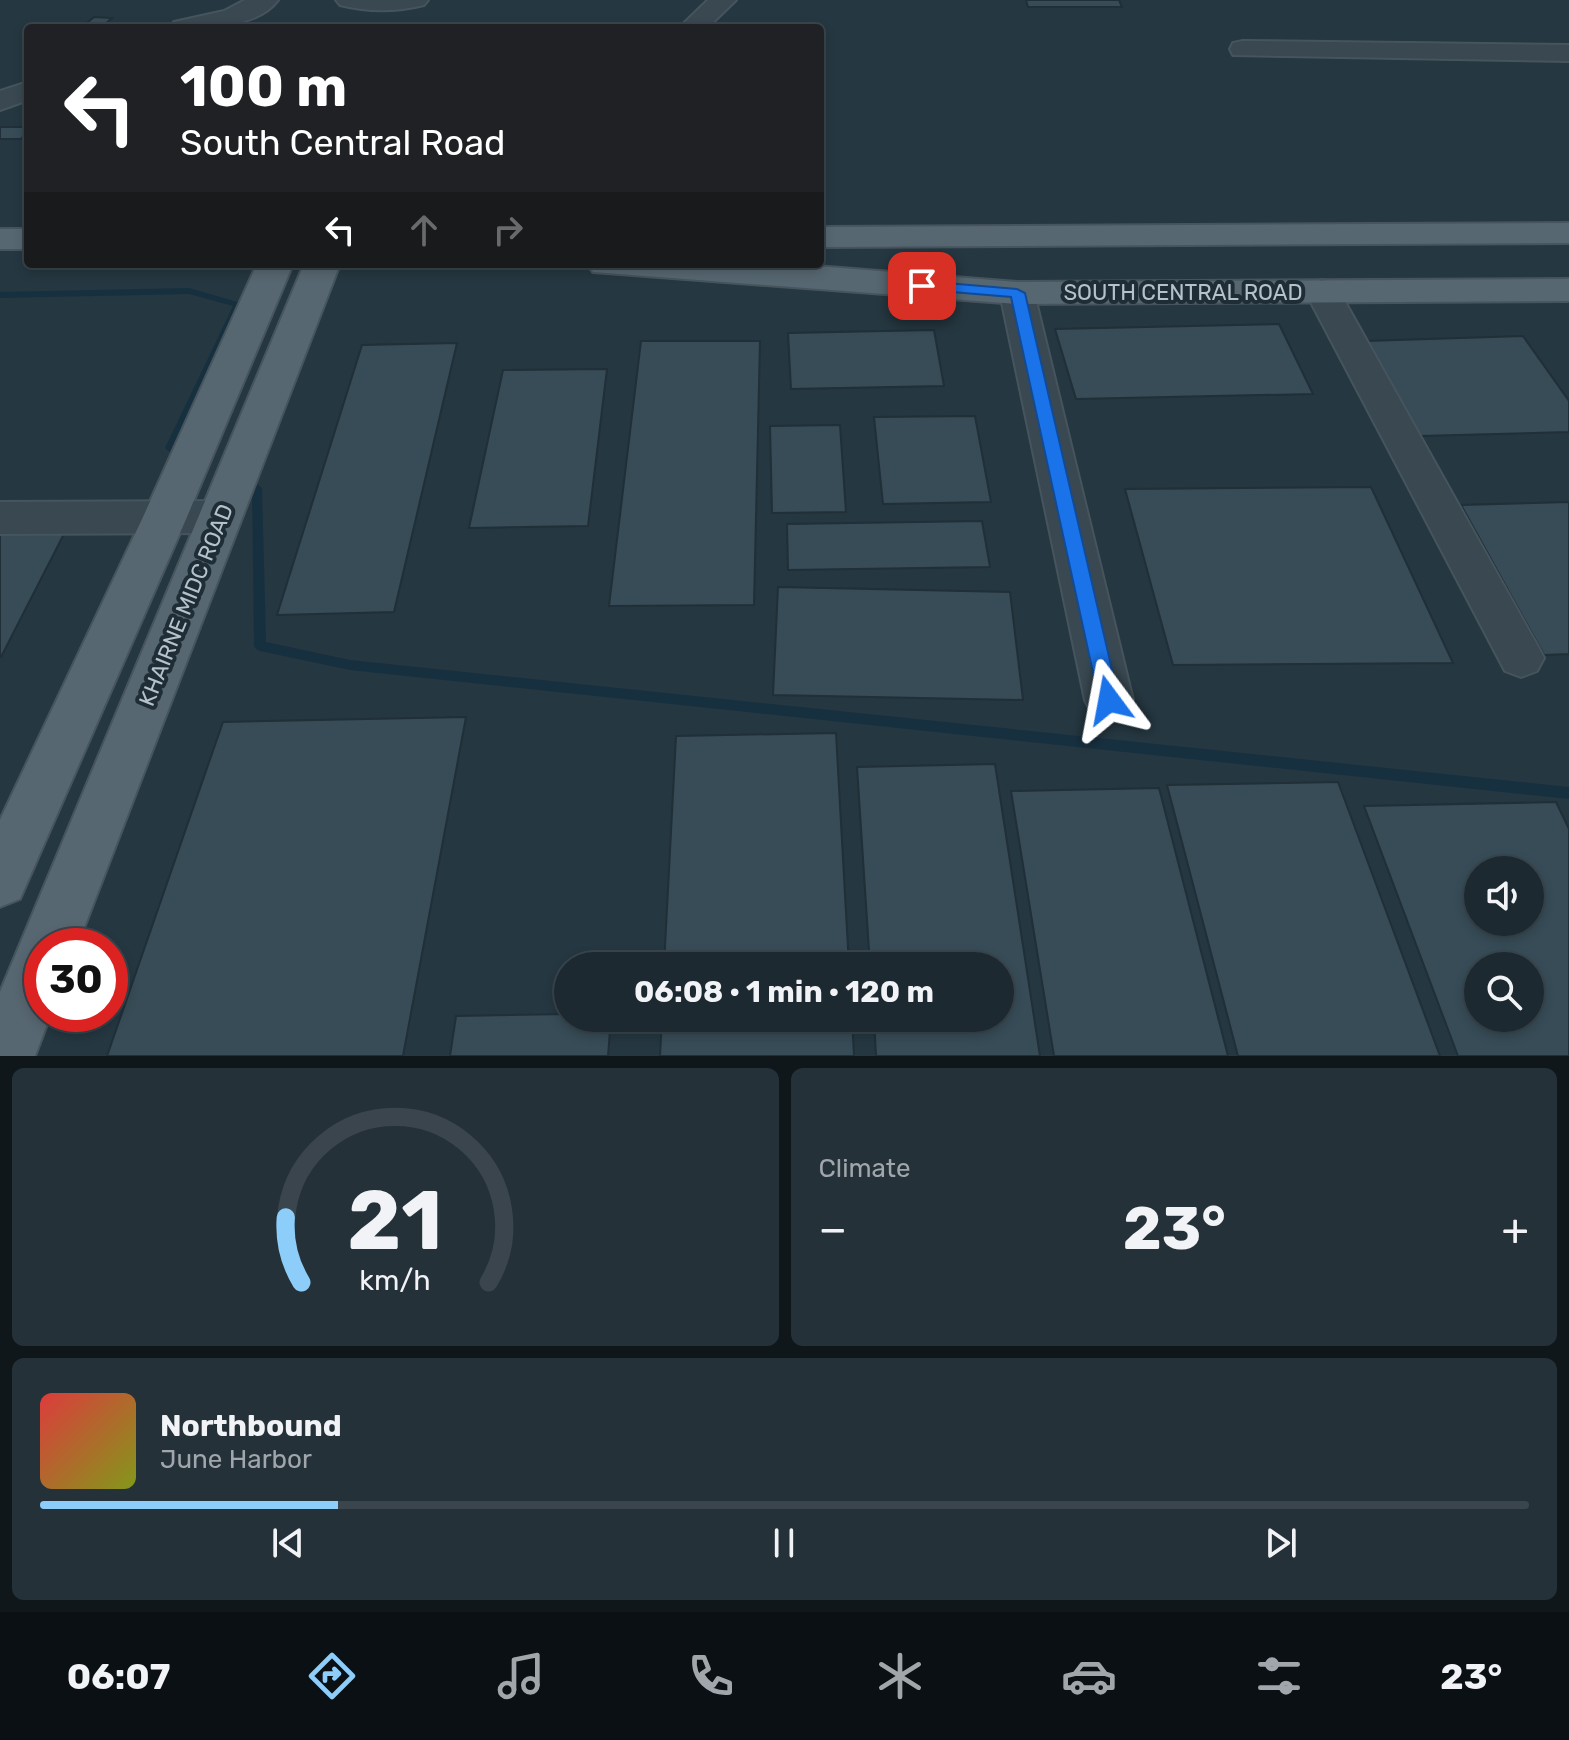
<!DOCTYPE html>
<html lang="en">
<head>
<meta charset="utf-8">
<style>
	:root { --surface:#1c2931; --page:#253139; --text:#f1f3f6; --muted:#a0a6ab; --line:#3a454d; --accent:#8ccdfa }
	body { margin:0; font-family:Rubik,sans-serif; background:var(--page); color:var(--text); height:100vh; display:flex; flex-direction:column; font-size:30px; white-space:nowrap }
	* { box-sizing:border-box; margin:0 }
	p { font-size:26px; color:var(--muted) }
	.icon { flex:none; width:44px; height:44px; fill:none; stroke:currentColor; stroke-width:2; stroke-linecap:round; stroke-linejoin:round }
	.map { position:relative; height:1056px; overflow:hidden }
	.sheet { display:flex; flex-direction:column; gap:12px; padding:12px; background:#0f171b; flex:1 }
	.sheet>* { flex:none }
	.hud { position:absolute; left:24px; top:24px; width:800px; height:244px; border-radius:8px; box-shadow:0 4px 12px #0003,0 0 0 2px var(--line); background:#202124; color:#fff; overflow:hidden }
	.controls { position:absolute; left:1464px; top:856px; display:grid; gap:16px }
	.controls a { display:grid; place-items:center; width:80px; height:80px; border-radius:50%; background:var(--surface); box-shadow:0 4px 12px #0003,0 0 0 2px var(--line); font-size:40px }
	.speed { position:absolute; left:24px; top:928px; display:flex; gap:16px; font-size:40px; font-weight:700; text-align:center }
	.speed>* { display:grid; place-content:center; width:104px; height:104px; border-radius:50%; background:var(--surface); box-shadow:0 4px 12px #0003,0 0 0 2px var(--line); line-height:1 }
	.speed .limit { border:12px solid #d22; background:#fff; color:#111 }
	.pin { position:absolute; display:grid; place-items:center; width:68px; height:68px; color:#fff; margin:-34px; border-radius:16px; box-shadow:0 4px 12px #0006 }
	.me { position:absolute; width:88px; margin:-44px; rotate:347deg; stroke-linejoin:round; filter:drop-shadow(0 0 6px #0008) }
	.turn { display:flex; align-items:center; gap:28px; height:168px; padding:0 24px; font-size:36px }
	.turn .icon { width:104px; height:104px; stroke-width:2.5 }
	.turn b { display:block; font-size:56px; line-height:68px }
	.lanes { display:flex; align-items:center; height:76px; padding:0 24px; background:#0003; justify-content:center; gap:40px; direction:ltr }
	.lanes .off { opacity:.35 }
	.big { font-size:60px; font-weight:700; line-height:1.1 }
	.sheet .widget { flex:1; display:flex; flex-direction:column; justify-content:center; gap:12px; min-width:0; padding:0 28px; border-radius:12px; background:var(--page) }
	.sheet .dial { align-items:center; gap:0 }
	.dial svg { height:208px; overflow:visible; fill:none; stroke:var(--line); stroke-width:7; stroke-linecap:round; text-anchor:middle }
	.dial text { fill:var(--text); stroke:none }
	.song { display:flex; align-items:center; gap:24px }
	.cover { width:96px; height:96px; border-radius:12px; background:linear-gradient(135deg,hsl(0 70% 55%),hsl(70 70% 35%)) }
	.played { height:8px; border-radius:4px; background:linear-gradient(90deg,var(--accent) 20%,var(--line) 20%) }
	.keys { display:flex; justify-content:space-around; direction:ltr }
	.heat { display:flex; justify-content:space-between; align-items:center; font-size:44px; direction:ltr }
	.sheet .tiles { flex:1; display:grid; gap:12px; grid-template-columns:1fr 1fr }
	.widget:last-child { grid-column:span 2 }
	.trip { position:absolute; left:554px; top:952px; width:460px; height:80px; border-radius:40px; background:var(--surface); box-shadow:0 4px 12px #0003,0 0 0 2px var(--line); font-weight:700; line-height:80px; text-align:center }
	.tab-bar { display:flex; height:128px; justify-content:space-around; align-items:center; background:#0b1014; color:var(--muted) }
	.tab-bar .icon { width:56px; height:56px }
	.tab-bar .active { color:var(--accent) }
	.tab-bar b { font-size:36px; color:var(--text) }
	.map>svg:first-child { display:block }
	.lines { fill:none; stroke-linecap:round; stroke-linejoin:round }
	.stream { fill:#17303f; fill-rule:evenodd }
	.building { fill:#374c57; stroke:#202f38; stroke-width:2; fill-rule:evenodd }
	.minor-casing { stroke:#46545d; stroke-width:4 }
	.major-casing { stroke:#46545d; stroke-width:4 }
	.minor { fill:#394851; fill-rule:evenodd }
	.major { fill:#576771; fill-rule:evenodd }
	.route { fill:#1a73e8; stroke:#114b97; stroke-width:2 }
	.labels { text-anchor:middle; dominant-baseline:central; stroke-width:8; stroke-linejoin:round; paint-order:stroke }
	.street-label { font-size:22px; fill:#b6c2cb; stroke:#1e2d36 }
</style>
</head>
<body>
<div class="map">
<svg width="1569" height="1056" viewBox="0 0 1569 1056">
	<rect width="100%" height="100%" fill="#253741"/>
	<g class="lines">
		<!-- stream -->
		<path class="stream" d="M189 288 241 303 243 305 175 448 170 452 165 448 233 306 189 294 0 298V292Z
			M257 484 262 488 266 642 350 660 1569 787V799L350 670 260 651 256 649 254 646 252 488Z"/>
	</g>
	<!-- building -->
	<path class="building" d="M1026 0H1119L1122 7H1028Z
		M94 17 112 18 101 28H81Z
		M0 127H28V131L21 139H0Z
		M1279 324 1313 394 1076 399 1055 329Z
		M934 330 944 386 791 389 788 333Z
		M1523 336 1569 401V432L1420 436 1366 341Z
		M641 341H760L754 605 609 606Z
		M457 343 394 612 277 615 362 345Z
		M607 369 588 526 469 528 503 370Z
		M975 416 991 502 883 504 874 417Z
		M840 425 846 512 772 513 770 426Z
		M1371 487 1453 663 1173 665 1125 489Z
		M1569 502V654L1544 655 1461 505Z
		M982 521 990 567 788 570 787 524Z
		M66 530 1 657H0V531Z
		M778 587 1010 592 1023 700 773 695Z
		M466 717 403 1056H107L223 722Z
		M836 733 849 966H664L676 736Z
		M995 764 1040 1056H876L874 1018H1000V966H870L857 767Z
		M1338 782 1440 1056H1238L1167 785Z
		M1159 788 1228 1056H1054L1011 791Z
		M1556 802 1569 829V1056H1458L1364 806ZM1478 870H1530V922H1478ZM1478 966H1530V1018H1478Z
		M568 1014V1018H611L608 1056H450L456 1016Z
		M662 1018H852L854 1056H660Z"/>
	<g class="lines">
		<!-- minor casing -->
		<g class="minor-casing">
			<path id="minor" d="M245 0H278C257 29 201 28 170 28L174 22 224 11Z
				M336 0H428L424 5C396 12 368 12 340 5Z
				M708 0H736L707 28H679Z
				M1243 41 1569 45V61L1233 55 1230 49 1233 43Z
				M28 82V100L0 110V91Z
				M1322 280 1334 283 1339 291 1537 645 1544 658 1537 671 1521 677 1505 671 1305 291 1310 283Z
				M1017 282 1029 285 1034 293 1133 700 1126 714 1109 720 1092 714 1085 700 1000 293 1005 285Z
				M221 501 236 506 242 517 236 528 221 533 0 534V502Z"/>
		</g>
		<!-- major casing -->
		<g class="major-casing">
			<path id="major" d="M1569 223V243L820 247V227Z
				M0 229H28V249H0Z
				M257 264H293L187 517 20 899 0 907V820L143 517Z
				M304 264H340L77 946H42V1014H51L35 1056H0V992Z
				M587 264H791L1017 282 1569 279V301L1017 304 593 272Z"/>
		</g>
		<!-- minor -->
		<use href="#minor" class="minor"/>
		<!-- major -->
		<use href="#major" class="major"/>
	</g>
	<!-- route -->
	<path class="route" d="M922 281 1017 289 1025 293 1119 700 1116 706 1109 708 1102 706 1099 700 1011 297 917 289V282Z"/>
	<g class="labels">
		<!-- street labels -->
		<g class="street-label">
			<text x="1183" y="292">SOUTH CENTRAL ROAD</text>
			<text transform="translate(186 605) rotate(-68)">KHAIRNE MIDC ROAD</text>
		</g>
	</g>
</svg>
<div class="controls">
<a><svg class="icon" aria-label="sound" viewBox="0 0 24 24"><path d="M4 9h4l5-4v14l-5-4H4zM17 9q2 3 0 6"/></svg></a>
<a><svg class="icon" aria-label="search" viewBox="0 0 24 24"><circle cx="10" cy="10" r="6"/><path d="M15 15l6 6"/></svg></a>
</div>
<div class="speed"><div class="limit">30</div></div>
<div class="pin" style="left:922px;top:286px;background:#d93025"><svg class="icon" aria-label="arrive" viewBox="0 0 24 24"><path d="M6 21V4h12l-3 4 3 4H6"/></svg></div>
<svg class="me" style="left:1109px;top:700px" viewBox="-20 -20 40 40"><path d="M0-17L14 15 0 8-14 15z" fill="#1a73e8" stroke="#fff" stroke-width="4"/></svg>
<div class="trip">06:08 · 1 min · 120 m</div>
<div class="hud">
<div class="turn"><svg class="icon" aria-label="left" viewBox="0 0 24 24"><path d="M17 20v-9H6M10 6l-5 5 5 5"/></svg><div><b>100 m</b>South Central Road</div></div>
<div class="lanes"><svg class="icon" aria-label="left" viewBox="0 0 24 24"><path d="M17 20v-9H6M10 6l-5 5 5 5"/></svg><svg class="icon off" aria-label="ahead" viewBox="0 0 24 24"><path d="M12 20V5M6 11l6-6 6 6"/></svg><svg class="icon off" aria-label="right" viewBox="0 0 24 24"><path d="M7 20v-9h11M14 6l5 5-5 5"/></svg></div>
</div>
</div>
<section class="sheet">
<div class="tiles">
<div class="widget dial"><svg viewBox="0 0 100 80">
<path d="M14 69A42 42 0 1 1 86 69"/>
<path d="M14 69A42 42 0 0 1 8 44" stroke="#8ccdfa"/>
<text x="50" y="56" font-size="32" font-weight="700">21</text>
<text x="50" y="72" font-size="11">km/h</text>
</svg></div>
<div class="widget"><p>Climate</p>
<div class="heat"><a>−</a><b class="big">23°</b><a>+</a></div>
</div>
<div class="widget">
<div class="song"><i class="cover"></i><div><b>Northbound</b><p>June Harbor</p></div></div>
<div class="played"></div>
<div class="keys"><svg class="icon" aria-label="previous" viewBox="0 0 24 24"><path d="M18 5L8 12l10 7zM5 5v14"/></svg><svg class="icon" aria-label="pause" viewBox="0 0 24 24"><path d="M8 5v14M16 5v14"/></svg><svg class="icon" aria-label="next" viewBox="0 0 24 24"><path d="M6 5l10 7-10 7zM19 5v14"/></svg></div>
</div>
</div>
</section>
<nav class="tab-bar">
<b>06:07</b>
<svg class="icon active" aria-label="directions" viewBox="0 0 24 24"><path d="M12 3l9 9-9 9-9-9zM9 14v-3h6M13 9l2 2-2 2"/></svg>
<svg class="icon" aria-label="music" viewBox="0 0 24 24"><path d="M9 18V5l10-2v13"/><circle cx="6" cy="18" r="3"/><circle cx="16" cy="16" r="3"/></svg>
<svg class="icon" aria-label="phone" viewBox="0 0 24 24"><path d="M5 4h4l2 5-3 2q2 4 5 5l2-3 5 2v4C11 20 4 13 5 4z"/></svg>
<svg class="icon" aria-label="climate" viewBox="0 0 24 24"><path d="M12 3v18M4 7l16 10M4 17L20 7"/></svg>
<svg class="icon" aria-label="car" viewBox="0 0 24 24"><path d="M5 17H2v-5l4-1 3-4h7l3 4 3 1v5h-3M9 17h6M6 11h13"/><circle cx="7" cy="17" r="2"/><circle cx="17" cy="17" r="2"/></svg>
<svg class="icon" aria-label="filters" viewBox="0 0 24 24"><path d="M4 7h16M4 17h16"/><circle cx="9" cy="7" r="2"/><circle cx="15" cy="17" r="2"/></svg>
<b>23°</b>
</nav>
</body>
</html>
